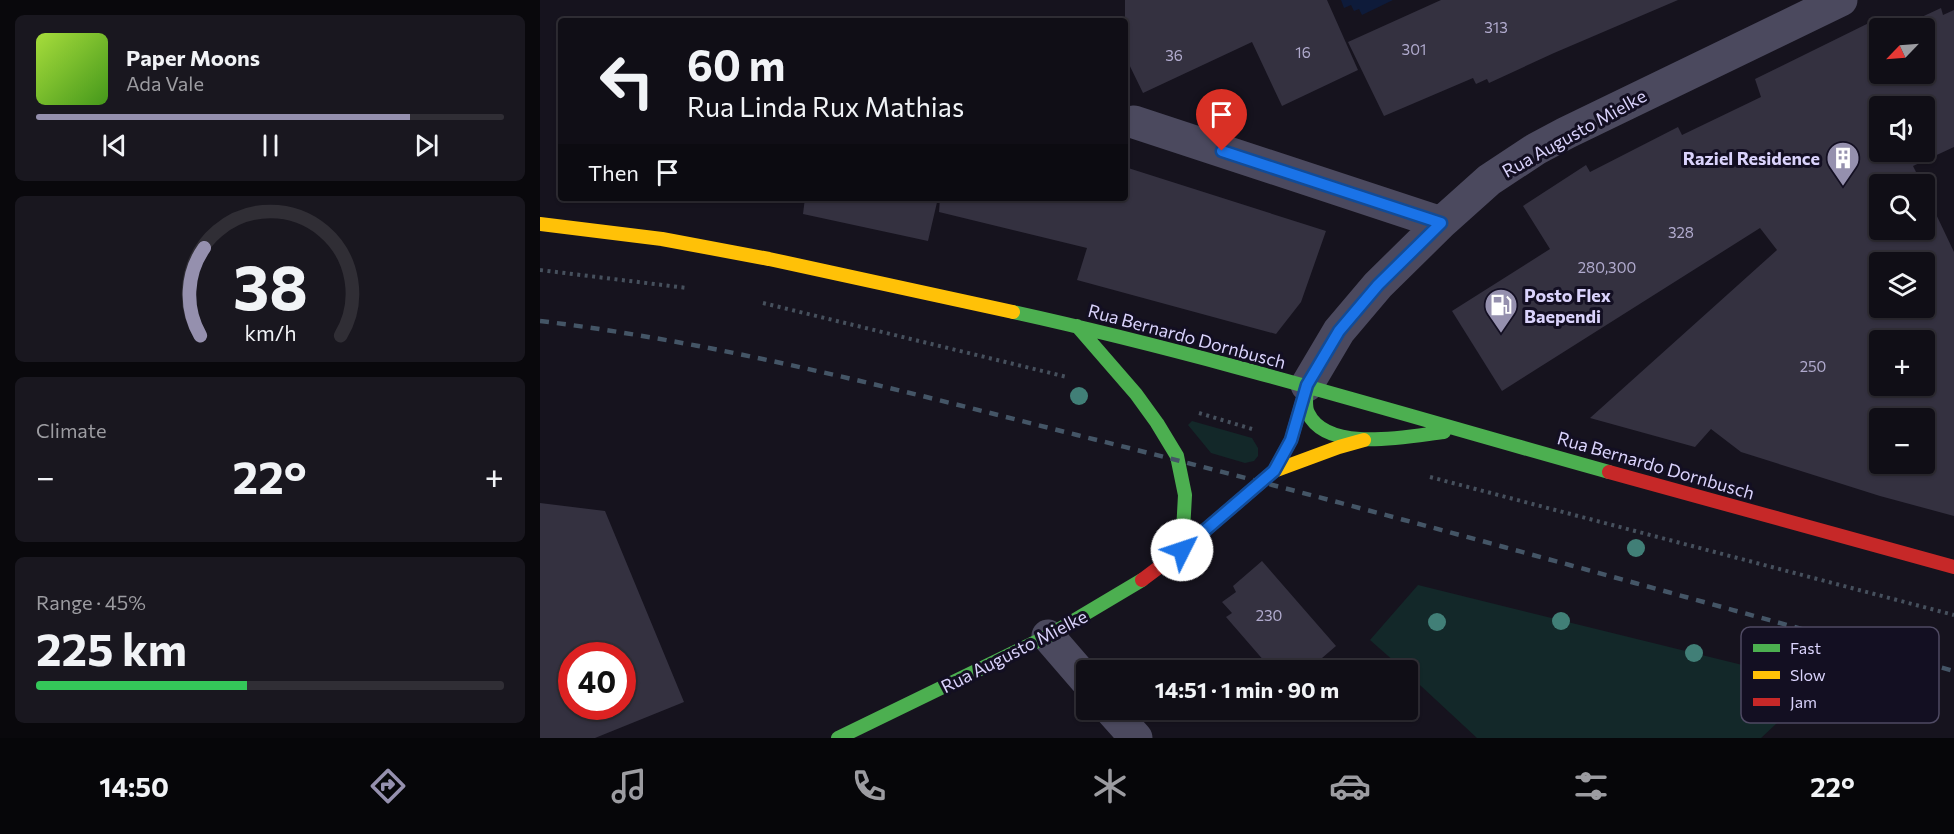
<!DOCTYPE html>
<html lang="en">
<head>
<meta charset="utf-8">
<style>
	:root { --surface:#100e16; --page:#19171f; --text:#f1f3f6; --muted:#9c9ca1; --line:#302e35; --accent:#9590ae }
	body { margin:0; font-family:Commissioner,sans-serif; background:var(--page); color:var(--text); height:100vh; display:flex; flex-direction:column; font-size:22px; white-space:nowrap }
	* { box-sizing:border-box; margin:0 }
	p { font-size:20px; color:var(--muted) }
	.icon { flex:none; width:33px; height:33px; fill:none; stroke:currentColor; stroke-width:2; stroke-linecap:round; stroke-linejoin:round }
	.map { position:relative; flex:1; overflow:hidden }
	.side { display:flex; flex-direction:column; gap:15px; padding:15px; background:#09080c; width:540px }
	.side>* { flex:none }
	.guide { position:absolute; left:18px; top:18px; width:570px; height:183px; border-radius:6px; box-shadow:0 2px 4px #0004,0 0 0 2px var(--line); background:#100e16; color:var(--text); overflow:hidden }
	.needle { width:39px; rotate:245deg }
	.controls { position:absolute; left:1329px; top:18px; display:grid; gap:12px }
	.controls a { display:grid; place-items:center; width:66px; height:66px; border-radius:6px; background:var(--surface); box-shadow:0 2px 4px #0004,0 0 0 2px var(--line); font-size:30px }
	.speed { position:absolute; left:18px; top:642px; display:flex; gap:12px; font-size:30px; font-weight:700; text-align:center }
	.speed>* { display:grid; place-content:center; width:78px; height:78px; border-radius:50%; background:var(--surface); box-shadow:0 2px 4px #0004,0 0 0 2px var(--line); line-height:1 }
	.speed .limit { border:9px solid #d22; background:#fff; color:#111 }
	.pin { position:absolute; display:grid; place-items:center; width:51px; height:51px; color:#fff; margin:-62px -26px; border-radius:50% 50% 50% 0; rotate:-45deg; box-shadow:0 0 6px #0007 }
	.pin .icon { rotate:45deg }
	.me { position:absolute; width:66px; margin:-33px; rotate:49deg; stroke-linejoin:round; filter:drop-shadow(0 0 4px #0008) }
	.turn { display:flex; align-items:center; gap:21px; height:126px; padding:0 30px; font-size:27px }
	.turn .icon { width:78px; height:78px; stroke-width:2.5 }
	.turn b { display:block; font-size:42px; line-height:51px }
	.then { display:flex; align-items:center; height:57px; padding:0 30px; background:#0003; gap:12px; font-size:22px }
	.big { font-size:45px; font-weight:700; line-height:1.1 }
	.side .card { flex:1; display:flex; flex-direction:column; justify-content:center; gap:9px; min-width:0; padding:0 21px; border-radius:9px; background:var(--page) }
	.side .dial { align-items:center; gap:0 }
	.dial svg { height:156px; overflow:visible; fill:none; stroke:var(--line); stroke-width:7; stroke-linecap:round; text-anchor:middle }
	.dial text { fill:var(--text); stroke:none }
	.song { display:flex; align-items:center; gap:18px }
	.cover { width:72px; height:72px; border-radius:9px; background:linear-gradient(135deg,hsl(80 70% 55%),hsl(100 70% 35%)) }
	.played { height:6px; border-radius:3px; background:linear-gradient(90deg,var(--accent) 80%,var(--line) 80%) }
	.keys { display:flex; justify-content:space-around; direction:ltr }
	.heat { display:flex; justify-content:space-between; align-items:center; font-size:33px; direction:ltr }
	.charge { height:9px; border-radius:4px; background:linear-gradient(90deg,#34c759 45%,var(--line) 0) }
	.trip { position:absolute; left:536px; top:660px; width:342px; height:60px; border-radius:6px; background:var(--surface); box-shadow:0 2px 4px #0004,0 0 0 2px var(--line); font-weight:700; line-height:60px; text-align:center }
	.dock { display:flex; height:96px; justify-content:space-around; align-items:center; background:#060609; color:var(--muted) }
	.dock .icon { width:42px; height:42px }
	.dock .on { color:var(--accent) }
	.dock b { font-size:27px; color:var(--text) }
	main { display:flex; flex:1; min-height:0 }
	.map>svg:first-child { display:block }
	.green { fill:#132829 }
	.water { fill:#0e1b3a }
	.building { fill:#343140; fill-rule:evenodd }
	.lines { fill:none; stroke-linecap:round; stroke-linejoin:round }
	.path { stroke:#46505d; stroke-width:4; stroke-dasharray:3 4.5; stroke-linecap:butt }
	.street { stroke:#4b495e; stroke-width:33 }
	.fast { stroke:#4caf50; stroke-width:14 }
	.slow { stroke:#ffc107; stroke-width:14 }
	.jam { stroke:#c62828; stroke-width:14 }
	.rail { stroke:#456; stroke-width:4.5; stroke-dasharray:9 8; stroke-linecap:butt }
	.tree { fill:#417f77 }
	.route-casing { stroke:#114b97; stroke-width:15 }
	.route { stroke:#1a73e8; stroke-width:10 }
	.labels { text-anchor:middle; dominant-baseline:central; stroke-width:6; stroke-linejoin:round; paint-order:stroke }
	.number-label { font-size:15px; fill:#b0aacd }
	.street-label { font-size:18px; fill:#dad3fc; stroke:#130f22 }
	.poi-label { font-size:18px; font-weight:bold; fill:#dad3fc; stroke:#130f22; text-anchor:end }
	.key { fill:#130f22; stroke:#4f4a63; stroke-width:1.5 }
	.key-label { font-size:16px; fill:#dad3fc }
</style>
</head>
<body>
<main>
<section class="side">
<div class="card">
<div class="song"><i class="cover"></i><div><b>Paper Moons</b><p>Ada Vale</p></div></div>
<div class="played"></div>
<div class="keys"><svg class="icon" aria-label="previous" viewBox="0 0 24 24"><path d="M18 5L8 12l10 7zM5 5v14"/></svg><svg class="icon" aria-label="pause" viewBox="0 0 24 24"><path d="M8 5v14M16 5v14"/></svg><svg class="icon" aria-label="next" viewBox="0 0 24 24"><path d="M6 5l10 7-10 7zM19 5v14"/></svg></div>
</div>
<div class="card dial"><svg viewBox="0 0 100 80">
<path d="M14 69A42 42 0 1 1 86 69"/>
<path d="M14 69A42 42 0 0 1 16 24" stroke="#9590ae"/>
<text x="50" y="56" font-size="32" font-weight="700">38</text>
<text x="50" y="72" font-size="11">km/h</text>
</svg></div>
<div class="card"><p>Climate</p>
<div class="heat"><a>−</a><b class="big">22°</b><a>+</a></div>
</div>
<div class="card"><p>Range · 45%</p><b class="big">225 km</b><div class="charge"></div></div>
</section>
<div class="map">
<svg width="1414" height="738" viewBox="0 0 1414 738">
	<rect width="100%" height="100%" fill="#16131e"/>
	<!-- green -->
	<path class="green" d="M652 421 712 438 718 448V456L714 461 705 463 671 453 648 425Z
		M878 585 1279 684 1221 738H937L867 673V670H864L830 640Z"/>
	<!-- water -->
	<path class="water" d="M801 0H853L822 15 819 9 814 11 811 5 804 8Z"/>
	<!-- building -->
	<path class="building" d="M585 0H787L818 70 742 106 712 42 603 93 585 56Z
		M901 0H1138L1014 53 949 83 947 79 936 84 933 78 844 116 808 42Z
		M1401 8 1403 15 1414 10V147L1373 166 1382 184H1340V230H1384V189L1414 252V516L1340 496 1201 452 1171 429 1155 447 1050 418 1237 250 1220 228 962 391 912 311 1010 249 983 206 1046 165 1050 172 1138 127 1142 135 1221 97 1215 79 1341 17 1346 28H1340V74H1384V28H1358ZM1340 106H1384V152H1340ZM1340 262H1384V308H1340ZM1340 340H1384V386H1340ZM1340 418H1384V464H1340Z
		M585 167 786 231 761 302 736 334 537 280 547 248 399 212 400 198H585Z
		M265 198H398L388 241 263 214Z
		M0 503 65 511 144 702 55 738H0ZM32 656H82V706H32Z
		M722 561 796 646 768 670H732L686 617 692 613 682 602 696 592 693 586Z"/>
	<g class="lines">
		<!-- path -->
		<path class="path" d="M0 270 147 288
			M223 303 527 377
			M659 413 712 429
			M890 477 1414 615"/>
		<!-- street -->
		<path class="street" d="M594 122 901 223
			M767 385 799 331 838 285 901 223 949 180 996 149 1026 133 1301 0
			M508 636 546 680
			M571 710 596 738"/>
		<!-- fast -->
		<path class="fast" d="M473 312C674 356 871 417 1069 472
			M537 326 596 394 617 423 637 456 645 495 642 550
			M767 385C767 394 764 405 768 413 787 454 869 436 904 432
			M298 738 508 636 602 580"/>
		<!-- slow -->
		<path class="slow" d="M0 224 122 239 229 259 473 312
			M734 471 799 447 824 440"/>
		<!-- jam -->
		<path class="jam" d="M1069 472 1414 567
			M602 580 642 550 734 471 751 440 767 385"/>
		<!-- rail -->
		<path class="rail" d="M0 321C182 343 359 390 537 435 831 508 1122 591 1414 671"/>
	</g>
	<!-- trees -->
	<g class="tree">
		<circle cx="539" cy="396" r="9"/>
		<circle cx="1096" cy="548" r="9"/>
		<circle cx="1021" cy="621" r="9"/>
		<circle cx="897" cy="622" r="9"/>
		<circle cx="1154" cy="653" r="9"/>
	</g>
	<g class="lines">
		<!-- route casing -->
		<g class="route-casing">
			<path id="route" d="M642 550 734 471 751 440 767 385 799 331 838 285 901 223 682 151"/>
		</g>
		<!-- route -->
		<use href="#route" class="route"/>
	</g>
	<!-- icons -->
	<defs>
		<g id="building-pin" transform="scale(1.725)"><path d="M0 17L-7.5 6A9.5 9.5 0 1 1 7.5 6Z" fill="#9590ae" stroke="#130f22"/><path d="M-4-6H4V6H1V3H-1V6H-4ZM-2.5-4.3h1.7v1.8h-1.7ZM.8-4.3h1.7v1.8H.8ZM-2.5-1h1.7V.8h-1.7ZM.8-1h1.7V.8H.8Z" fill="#fff"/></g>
		<g id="fuel-pin" transform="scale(1.725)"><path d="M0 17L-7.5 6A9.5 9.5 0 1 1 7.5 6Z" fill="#9590ae" stroke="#130f22"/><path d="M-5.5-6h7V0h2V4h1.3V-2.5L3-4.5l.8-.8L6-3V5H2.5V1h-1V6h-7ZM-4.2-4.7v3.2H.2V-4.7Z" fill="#fff"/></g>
	</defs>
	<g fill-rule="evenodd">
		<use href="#building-pin" x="1303" y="158"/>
		<use href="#fuel-pin" x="961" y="305"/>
	</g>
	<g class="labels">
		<!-- number labels -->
		<g class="number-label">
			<text x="956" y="27">313</text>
			<text x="874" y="49">301</text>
			<text x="763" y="52">16</text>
			<text x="634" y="55">36</text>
			<text x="1141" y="232">328</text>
			<text x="1067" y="267">280,300</text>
			<text x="1273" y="366">250</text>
			<text x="729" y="615">230</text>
		</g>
		<!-- street labels -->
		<g class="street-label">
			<text transform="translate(1034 133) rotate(-29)">Rua Augusto Mielke</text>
			<text transform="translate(647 336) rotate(15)">Rua Bernardo Dornbusch</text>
			<text transform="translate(1116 465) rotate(16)">Rua Bernardo Dornbusch</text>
			<text transform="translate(474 651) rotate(-27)">Rua Augusto Mielke</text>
		</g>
		<!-- poi labels -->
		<g class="poi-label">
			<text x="1280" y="158">Raziel Residence</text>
			<text x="984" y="295" text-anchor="start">Posto Flex<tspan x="984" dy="21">Baependi</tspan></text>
		</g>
	</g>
	<!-- legend -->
	<rect x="1201" y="627" width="198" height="96" rx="9" class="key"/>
	<rect x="1213" y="644" width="27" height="8" fill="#4caf50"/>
	<rect x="1213" y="671" width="27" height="8" fill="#ffc107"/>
	<rect x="1213" y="698" width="27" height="8" fill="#c62828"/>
	<g class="key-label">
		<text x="1250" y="654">Fast</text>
		<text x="1250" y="681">Slow</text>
		<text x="1250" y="708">Jam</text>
	</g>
</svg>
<div class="controls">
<a><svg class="needle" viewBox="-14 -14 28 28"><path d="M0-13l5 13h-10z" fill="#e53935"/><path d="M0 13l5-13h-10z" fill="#9c9ca1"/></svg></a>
<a><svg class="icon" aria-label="sound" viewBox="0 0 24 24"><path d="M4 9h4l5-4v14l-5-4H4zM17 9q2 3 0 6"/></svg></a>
<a><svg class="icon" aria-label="search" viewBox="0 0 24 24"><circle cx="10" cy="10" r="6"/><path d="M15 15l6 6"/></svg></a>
<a><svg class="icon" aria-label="layers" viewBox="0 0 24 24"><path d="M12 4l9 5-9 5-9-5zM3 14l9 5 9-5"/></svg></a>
<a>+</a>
<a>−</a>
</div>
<div class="speed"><div class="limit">40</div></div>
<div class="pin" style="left:682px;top:151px;background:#d93025"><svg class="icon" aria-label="arrive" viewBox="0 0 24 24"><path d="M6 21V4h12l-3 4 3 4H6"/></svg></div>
<svg class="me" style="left:642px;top:550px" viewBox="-20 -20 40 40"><circle r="19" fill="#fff"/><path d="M0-13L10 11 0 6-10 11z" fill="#1a73e8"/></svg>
<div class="trip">14:51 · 1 min · 90 m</div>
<div class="guide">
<div class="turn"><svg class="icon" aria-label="left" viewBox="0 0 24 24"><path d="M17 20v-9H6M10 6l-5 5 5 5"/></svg><div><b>60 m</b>Rua Linda Rux Mathias</div></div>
<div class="then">Then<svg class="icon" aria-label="arrive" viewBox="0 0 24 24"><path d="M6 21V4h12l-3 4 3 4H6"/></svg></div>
</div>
</div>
</main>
<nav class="dock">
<b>14:50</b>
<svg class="icon on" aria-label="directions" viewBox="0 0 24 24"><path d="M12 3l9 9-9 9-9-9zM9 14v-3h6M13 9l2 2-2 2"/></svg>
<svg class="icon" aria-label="music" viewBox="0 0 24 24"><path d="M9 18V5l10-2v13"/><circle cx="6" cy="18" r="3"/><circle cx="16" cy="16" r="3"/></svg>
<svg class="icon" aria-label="phone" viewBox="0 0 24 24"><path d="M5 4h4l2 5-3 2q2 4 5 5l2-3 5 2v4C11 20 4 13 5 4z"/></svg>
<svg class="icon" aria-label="climate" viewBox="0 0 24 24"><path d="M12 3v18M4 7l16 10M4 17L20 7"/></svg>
<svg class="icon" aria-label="car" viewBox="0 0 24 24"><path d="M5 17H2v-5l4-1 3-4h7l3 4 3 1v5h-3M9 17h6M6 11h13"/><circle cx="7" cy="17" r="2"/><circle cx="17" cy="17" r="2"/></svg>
<svg class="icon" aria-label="filters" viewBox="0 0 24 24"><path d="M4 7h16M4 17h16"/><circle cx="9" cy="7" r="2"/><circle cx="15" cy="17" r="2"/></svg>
<b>22°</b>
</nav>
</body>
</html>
